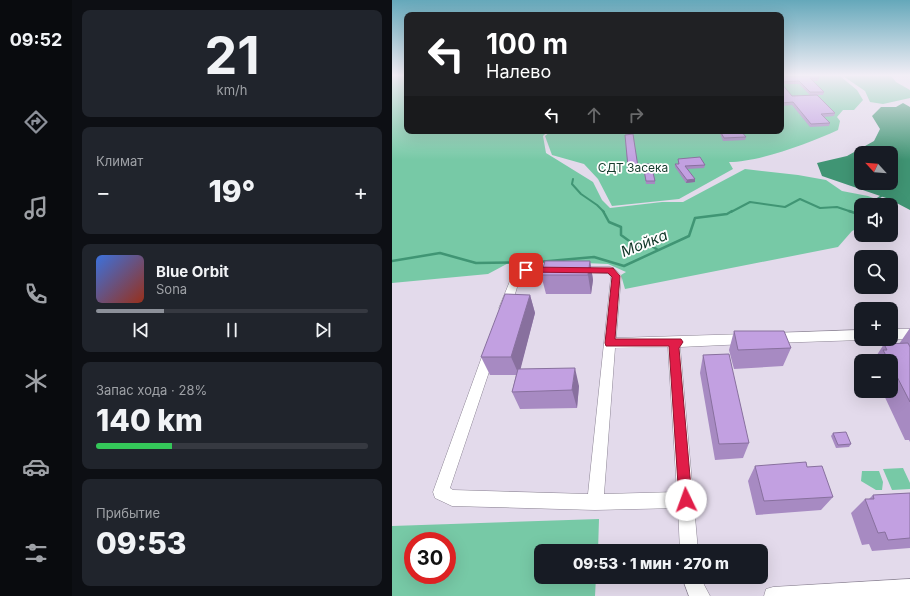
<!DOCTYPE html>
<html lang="ru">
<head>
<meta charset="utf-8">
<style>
	:root { --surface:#171b24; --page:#20242c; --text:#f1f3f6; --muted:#9ea1a6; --line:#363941; --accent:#8c9099 }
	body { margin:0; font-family:Inter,sans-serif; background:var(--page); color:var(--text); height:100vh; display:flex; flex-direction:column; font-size:15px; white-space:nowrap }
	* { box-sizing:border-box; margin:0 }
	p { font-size:13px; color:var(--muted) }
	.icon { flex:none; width:22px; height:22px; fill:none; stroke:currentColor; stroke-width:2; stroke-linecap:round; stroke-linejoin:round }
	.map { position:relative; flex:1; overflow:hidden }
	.side { display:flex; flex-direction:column; gap:10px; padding:10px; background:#0d0f14; width:320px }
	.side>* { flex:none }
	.guide { position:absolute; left:12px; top:12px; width:380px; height:122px; border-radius:8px; box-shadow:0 4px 16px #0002; background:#202124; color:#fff; overflow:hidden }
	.needle { width:26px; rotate:296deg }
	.buttons { position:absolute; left:462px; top:146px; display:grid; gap:8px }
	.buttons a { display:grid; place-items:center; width:44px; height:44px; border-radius:8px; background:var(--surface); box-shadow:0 4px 16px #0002; font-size:20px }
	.speed { position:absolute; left:12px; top:532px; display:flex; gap:8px; font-size:20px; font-weight:700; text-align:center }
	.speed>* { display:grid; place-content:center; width:52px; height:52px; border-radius:50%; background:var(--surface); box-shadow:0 4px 16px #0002; line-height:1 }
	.speed .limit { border:6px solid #d22; background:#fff; color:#111 }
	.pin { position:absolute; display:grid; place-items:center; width:34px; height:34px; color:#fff; margin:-17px; border-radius:8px; box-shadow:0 2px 6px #0006 }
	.me { position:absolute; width:44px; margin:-22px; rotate:357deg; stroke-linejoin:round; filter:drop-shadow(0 0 3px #0008) }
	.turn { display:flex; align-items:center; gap:14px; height:84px; padding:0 16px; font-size:18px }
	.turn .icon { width:52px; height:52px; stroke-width:2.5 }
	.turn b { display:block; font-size:28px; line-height:34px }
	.lanes { display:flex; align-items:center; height:38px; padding:0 16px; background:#0003; justify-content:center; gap:20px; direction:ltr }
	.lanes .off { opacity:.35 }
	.big { font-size:30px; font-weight:800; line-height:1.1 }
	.side .tile { flex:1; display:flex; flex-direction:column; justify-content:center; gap:6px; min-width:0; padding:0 14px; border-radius:8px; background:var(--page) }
	.side .dial { align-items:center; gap:0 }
	.dial b { font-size:52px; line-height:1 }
	.song { display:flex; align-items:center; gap:12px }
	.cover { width:48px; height:48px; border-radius:6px; background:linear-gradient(135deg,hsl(220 70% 55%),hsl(10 70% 35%)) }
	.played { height:4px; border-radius:2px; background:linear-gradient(90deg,var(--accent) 25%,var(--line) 25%) }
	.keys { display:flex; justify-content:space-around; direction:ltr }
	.heat { display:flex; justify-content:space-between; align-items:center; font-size:22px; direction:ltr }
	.charge { height:6px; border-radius:3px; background:linear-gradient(90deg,#34c759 28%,var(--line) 0) }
	.trip { position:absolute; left:142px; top:544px; width:234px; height:40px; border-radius:8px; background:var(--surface); box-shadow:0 4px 16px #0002; font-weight:800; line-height:40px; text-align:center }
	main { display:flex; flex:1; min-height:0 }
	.menu { display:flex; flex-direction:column; width:72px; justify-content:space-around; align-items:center; background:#090b0e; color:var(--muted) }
	.menu .icon { width:28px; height:28px }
	.menu .selected { color:var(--accent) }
	.menu b { font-size:18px; color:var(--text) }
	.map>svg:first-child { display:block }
	.green { fill:#77c9a6; fill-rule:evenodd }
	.water { fill:#409574; fill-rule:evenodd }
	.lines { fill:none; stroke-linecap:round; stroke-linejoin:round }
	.stream-far1 { stroke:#409574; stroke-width:2 }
	.stream { stroke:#409574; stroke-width:2.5 }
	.minor-casing { stroke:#8d8595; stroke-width:1 }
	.minor { fill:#fff; fill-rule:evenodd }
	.wall { fill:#a78ac2 }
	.shaded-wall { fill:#88709e }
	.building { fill:#c2a0e1; stroke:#88709e }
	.route { fill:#e11d48; stroke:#92132f }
	.labels { text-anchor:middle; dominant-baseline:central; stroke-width:3.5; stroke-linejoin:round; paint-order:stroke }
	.far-park-label { font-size:12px; fill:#163c2d; stroke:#fff }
	.water-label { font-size:15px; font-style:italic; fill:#143a2b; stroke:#fff }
</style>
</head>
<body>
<main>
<nav class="menu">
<b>09:52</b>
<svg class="icon selected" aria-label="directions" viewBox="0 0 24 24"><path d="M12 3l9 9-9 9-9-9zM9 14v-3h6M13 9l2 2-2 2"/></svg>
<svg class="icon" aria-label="music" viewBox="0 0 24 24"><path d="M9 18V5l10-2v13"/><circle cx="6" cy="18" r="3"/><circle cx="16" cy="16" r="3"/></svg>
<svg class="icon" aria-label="phone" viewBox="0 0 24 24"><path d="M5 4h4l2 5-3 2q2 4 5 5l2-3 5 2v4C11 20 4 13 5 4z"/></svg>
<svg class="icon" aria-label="climate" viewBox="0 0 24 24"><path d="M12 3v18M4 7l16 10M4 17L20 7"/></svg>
<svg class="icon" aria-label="car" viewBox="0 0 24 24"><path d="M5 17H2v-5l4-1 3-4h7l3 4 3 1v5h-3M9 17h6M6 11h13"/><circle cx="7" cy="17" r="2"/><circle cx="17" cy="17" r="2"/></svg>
<svg class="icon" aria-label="filters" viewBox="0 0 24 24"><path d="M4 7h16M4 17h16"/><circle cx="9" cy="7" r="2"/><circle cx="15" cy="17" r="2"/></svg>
</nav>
<section class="side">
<div class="tile dial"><b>21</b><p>km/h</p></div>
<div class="tile"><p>Климат</p>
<div class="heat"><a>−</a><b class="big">19°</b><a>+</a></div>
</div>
<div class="tile">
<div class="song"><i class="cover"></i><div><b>Blue Orbit</b><p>Sona</p></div></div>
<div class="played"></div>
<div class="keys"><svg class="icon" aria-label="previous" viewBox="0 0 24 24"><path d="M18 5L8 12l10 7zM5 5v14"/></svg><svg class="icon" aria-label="pause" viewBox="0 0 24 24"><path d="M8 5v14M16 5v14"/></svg><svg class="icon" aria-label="next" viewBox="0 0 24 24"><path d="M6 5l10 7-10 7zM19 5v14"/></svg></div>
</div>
<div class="tile"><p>Запас хода · 28%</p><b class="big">140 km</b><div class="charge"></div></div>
<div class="tile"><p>Прибытие</p><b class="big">09:53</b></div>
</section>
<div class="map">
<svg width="518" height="596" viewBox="0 0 518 596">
	<rect width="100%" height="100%" fill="#e3daeb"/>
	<!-- green -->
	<path class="green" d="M0 76H15V131H156L151 136 154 153 201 182 210 200 218 208 270 202H291L353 169 406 175 434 180 450 191 476 196 494 203V205H469V227L460 231 446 247 233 289 229 275 234 272 216 264 122 260 96 274 0 283Z
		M389 76H448L465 90 471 100 462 110H451L445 117 448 121 446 130C418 143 367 162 337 162L341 169 287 199 220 206 206 179 192 164 160 155 153 136 159 131H389Z
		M451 76H499L504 82 518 90V98L491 104 478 102 473 91Z
		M511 468 518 483V489L500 490 491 469Z
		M470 471H487L491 482 490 490H484L469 481Z
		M207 519 206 551H149V577H204L203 596H0V526ZM21 541H55V575H21Z"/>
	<!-- water -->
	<path class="water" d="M511 103 518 107V210L497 199 430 176 425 163 455 156 482 141 488 129 480 116 489 107H504ZM469 153H499V183H469Z"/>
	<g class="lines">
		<!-- stream-far1 -->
		<path class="stream-far1" d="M181 179 180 184 189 194 205 205 212 212
			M476 205 491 195
			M339 212 358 202 393 207 408 199 428 208 445 207 460 212
			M464 212 469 209"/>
		<!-- stream -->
		<path class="stream" d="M211 211 217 222 229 227V235L240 243H255L266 250
			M457 211 463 213 466 211
			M0 261 48 253 84 263 146 262 202 257 232 266 297 236 303 218 335 214 340 211"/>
		<!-- minor casing -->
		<g class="minor-casing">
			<path id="minor" d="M134 267H163L168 270C161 280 138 267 129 278 124 286 122 302 117 311L113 312 109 311 107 308 120 276 121 273Z
				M185 267H218L222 268 229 276 224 338 354 334 358 336 360 339 358 342 354 344 288 347 306 551H288L286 508 203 510 60 506 43 498 41 492 92 351 94 347 98 346 102 347 104 351 58 488 61 490 196 494 219 277 215 273 181 272 180 270ZM276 347 285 492 212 494 223 348Z
				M499 329H518V339H499Z
				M469 330V339H471L469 340 381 343 377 341 375 338 377 335 381 333Z
				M290 577H308L318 596H297Z
				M518 579V596H372L374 589 381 587Z"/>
		</g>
		<!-- minor -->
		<use href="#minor" class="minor"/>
	</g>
	<!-- wall -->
	<path class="wall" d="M389 76 427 78 426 81H421L432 92 431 95H418L407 84H390L400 96 443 113 442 116 432 117 438 123 437 126 418 127 400 105 389 106Z
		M327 131H349L354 137 353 140 331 141Z
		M233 135 246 167V170H236Z
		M286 159 313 165 312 168 295 169 303 179V182L294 183 283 167V164H286Z
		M251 164 263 181V184H254Z
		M198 261 201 280 199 294H154L149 275Z
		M138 295 143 313 128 369 187 386 185 408 128 409 120 392 124 375H98L89 357Z
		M518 328V442L517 440H513L490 391H499V361H481L492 344H507Z
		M342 331 399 348 391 366 342 369 337 350Z
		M311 355 357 443 351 458 323 460 308 373Z
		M441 433 459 444 457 447 444 448 439 436Z
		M363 466 415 467 441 497 429 510 364 515 356 481Z
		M518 493V548L480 551 477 544 470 545 459 513 473 499H477L481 495Z"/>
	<!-- shaded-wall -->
	<path class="shaded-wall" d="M303 179V182L294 183 295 180Z
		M198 261 201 280 199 294 196 275Z
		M138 295 143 313 127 375 119 357Z
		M183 368 187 386 185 408 180 390Z"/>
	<!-- building -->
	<path class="building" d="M389 76H426L427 78H418L432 92H418L407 81 389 82Z
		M389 83 400 96 425 95 443 113 429 114 438 123 419 124 401 102 389 103Z
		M328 131H349L354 137 332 138Z
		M241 134 246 167H236L233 135Z
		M308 157 313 165 293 166 303 179 295 180 283 164H287L286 159Z
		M251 164H259L263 181H254Z
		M153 261H198L196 275H149Z
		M113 294 138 295 119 357H89Z
		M342 331H392L399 348 346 350Z
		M516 343 518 347V402L499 365V361H497L491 350H495L492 344Z
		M337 354 357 443 327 444 311 355Z
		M183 368 180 390 120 392 126 369Z
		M454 432 459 444 446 445 441 433Z
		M414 462 415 467 430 466 441 497 372 501 363 466Z
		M518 493V538L496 540 493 532 486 533 473 499H482L481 495Z"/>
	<!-- sky -->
	<linearGradient id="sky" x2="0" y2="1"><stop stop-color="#65a8ba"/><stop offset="0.47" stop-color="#f2eef6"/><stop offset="1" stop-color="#f2eef6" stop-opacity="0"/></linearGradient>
	<rect width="518" height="160" fill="url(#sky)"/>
	<!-- route -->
	<path class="route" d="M134 267 221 268 228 276 223 339H289L291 342 287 348 300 500 299 505 294 507 289 505 287 500 277 346H214L213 343 220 277 216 273 131 272 130 270 131 268Z"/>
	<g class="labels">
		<!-- far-park labels -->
		<g class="far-park-label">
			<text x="241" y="167">СДТ Засека</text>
		</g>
		<!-- water labels -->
		<g class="water-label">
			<text transform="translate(252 243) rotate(-22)">Мойка</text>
		</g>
	</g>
</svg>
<div class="buttons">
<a><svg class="needle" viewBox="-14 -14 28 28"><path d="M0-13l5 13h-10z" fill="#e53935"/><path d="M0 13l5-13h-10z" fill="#9ea1a6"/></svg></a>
<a><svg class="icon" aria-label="sound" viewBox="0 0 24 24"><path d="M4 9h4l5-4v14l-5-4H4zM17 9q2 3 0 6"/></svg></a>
<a><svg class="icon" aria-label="search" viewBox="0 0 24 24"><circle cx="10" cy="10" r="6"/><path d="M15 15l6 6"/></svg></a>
<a>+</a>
<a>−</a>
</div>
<div class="speed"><div class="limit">30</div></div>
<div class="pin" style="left:134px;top:270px;background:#d93025"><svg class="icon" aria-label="arrive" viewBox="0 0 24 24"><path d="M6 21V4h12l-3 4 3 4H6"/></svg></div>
<svg class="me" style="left:294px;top:500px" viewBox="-20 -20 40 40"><circle r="19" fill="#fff"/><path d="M0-13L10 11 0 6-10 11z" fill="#e11d48"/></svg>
<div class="trip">09:53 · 1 мин · 270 m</div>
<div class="guide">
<div class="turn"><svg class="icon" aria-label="left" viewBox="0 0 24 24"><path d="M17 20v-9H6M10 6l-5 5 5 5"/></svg><div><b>100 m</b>Налево</div></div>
<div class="lanes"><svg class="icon" aria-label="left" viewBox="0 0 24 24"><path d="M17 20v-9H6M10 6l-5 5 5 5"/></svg><svg class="icon off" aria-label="ahead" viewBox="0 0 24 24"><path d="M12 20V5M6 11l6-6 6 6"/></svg><svg class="icon off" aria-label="right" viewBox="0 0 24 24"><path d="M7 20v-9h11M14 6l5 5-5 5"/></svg></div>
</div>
</div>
</main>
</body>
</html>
